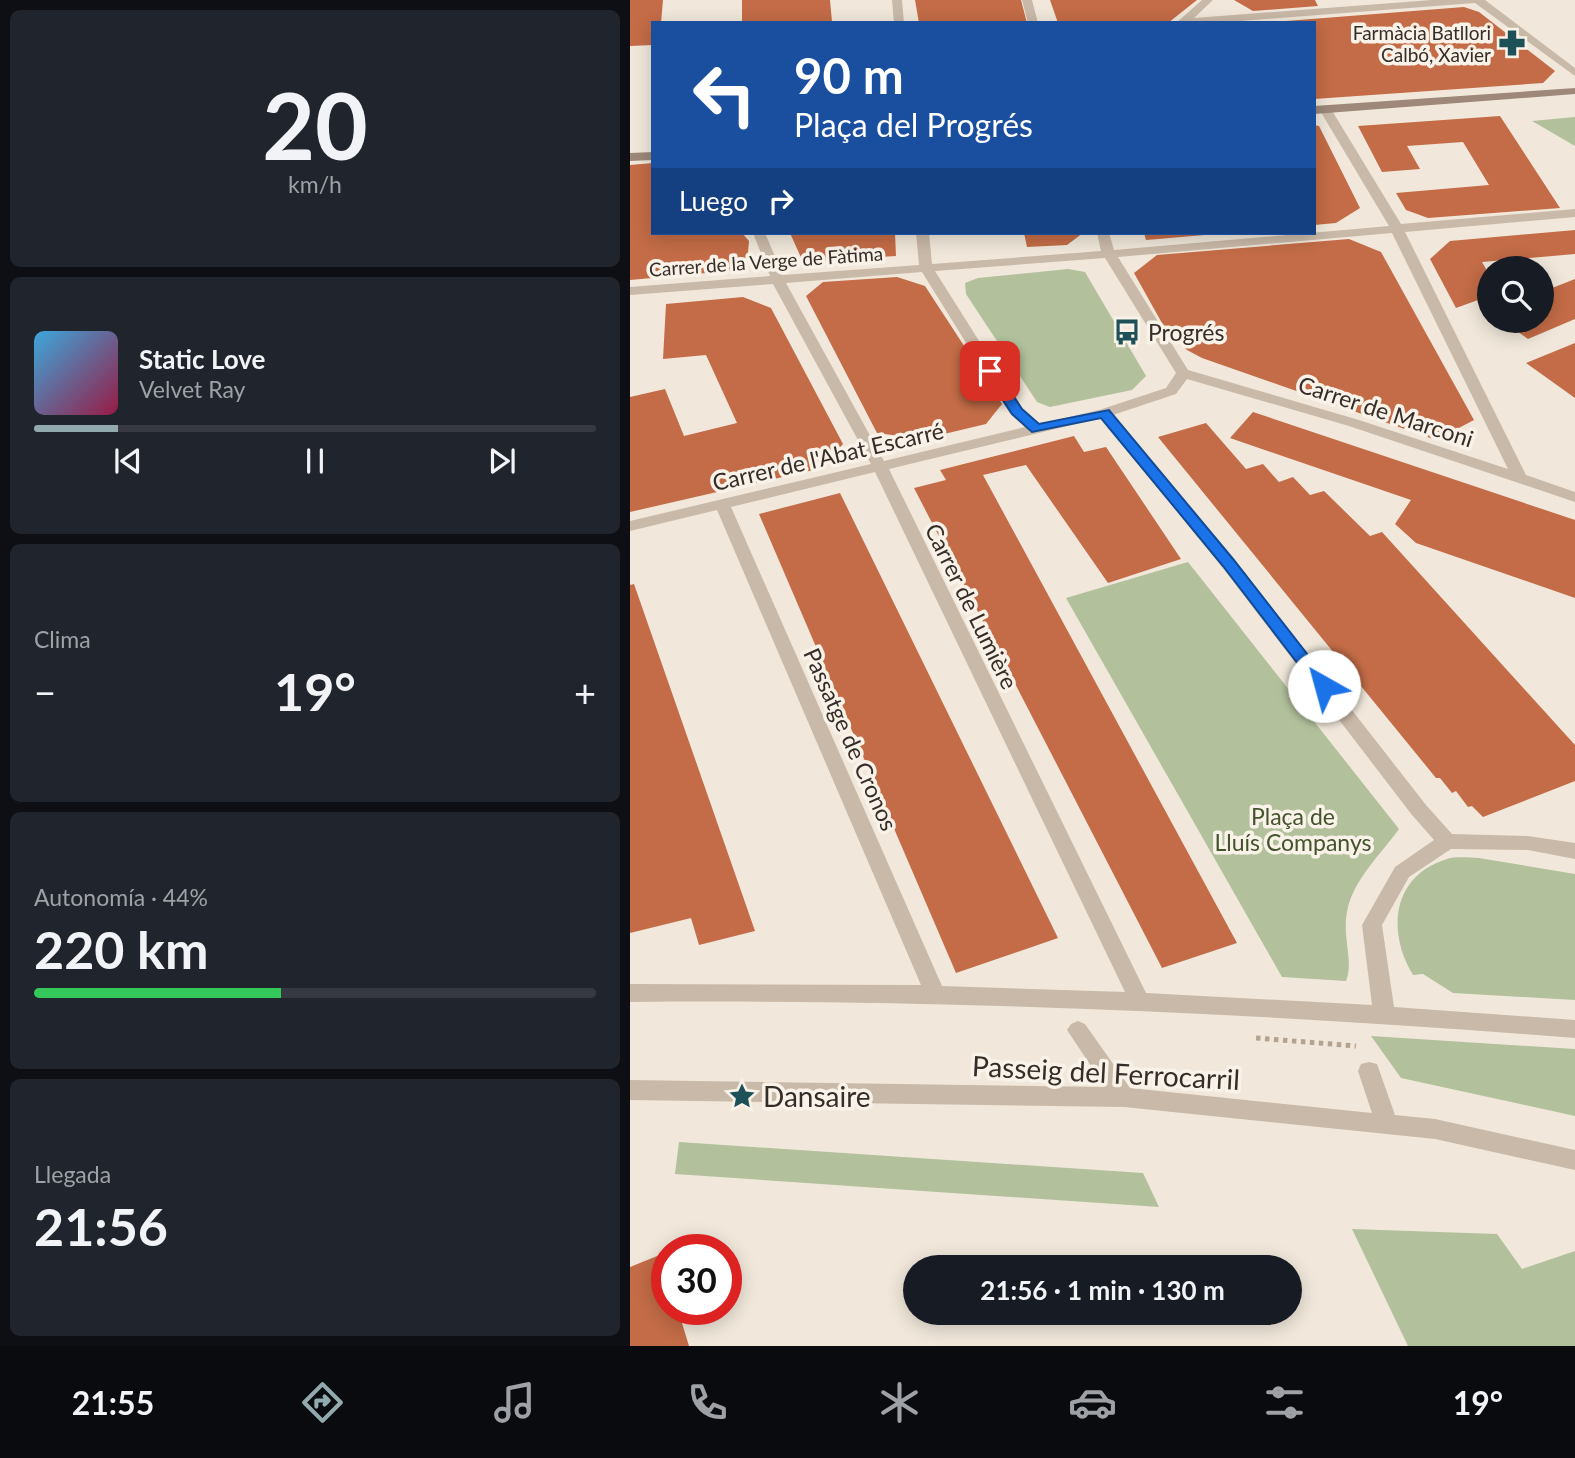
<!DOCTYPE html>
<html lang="es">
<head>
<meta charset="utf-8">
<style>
	:root { --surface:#171b24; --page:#20242c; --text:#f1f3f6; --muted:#9ea1a6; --line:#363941; --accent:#92aaae }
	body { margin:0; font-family:Lato,sans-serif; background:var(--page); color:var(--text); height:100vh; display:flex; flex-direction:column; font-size:26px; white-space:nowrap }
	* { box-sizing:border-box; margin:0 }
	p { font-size:23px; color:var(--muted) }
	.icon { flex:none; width:38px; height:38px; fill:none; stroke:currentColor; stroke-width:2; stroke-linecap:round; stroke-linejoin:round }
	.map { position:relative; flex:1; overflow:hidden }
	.panel { display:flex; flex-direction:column; gap:10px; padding:10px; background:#0d0f14; width:630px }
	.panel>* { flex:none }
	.top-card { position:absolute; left:21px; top:21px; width:665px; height:214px; border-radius:0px; box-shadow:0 4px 18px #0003; background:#1a4fa0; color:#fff; overflow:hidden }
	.controls { position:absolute; left:847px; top:256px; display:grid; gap:14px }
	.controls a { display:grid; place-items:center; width:77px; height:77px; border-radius:50%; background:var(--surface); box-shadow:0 4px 18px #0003; font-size:35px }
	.speed { position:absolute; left:21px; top:1234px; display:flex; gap:14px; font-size:35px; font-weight:700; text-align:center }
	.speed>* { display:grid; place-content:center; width:91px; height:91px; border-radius:50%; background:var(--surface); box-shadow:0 4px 18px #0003; line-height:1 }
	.speed .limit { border:10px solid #d22; background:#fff; color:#111 }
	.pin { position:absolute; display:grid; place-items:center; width:60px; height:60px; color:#fff; margin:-30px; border-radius:14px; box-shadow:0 4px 10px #0006 }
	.me { position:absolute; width:77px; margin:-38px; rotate:322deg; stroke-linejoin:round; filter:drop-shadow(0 0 5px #0008) }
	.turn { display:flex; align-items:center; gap:24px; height:147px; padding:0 28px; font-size:32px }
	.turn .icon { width:91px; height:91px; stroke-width:2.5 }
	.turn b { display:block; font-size:49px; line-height:60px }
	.then { display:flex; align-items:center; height:66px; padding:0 28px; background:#0003; gap:14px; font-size:26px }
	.big { font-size:52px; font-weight:700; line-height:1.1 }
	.panel .tile { flex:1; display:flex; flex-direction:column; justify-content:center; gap:10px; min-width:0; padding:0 24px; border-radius:10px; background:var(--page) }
	.panel .dial { align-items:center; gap:0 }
	.dial b { font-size:91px; line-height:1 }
	.song { display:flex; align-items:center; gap:21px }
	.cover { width:84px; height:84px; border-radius:10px; background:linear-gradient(135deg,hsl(200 70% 55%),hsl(340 70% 35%)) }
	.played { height:7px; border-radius:4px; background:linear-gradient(90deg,var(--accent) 15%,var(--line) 15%) }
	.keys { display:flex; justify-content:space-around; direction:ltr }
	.heat { display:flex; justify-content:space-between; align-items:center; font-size:38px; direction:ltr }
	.charge { height:10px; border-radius:5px; background:linear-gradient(90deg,#34c759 44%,var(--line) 0) }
	.trip { position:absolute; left:273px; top:1255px; width:399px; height:70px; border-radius:35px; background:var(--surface); box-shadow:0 4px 18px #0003; font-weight:700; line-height:70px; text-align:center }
	.tabs { display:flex; height:112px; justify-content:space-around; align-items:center; background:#090b0e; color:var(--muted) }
	.tabs .icon { width:49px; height:49px }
	.tabs .current { color:var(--accent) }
	.tabs b { font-size:32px; color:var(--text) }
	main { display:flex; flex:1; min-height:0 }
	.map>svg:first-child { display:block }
	.green { fill:#b2c09c }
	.building { fill:#c46c47 }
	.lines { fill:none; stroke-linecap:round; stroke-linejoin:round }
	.path { stroke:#b5a392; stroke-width:5; stroke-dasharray:4.5 4.5; stroke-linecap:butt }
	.street { fill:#c9b9a8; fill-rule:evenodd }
	.secondary { fill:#9d8879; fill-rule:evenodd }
	.route { fill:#1a73e8; stroke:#114b97; stroke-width:2 }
	.labels { text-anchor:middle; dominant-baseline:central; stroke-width:7; stroke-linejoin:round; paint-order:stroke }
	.far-poi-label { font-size:19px; fill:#362d28; stroke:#f9f2e8; text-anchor:end }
	.far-street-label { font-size:19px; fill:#362d28; stroke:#f9f2e8 }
	.poi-label { font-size:23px; fill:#362d28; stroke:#f9f2e8; text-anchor:start }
	.street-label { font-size:23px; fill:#362d28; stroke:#f9f2e8 }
	.park-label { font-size:23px; fill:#43542c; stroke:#f9f2e8 }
	.near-street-label { font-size:28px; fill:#362d28; stroke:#f9f2e8 }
	.near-poi-label { font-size:28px; fill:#362d28; stroke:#f9f2e8; text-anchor:start }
</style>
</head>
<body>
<main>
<section class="panel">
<div class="tile dial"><b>20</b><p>km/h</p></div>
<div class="tile">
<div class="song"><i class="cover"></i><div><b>Static Love</b><p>Velvet Ray</p></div></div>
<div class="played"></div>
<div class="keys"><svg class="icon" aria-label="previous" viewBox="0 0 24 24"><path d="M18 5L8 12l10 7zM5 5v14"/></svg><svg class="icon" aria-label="pause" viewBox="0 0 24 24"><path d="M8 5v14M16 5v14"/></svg><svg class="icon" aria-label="next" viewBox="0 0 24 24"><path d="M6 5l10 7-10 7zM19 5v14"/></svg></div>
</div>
<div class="tile"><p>Clima</p>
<div class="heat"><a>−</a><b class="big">19°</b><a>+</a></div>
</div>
<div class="tile"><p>Autonomía · 44%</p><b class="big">220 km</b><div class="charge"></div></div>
<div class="tile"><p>Llegada</p><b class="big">21:56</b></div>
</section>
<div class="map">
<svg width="945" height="1346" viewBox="0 0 945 1346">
	<rect width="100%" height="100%" fill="#f1e8db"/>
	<!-- green -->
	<path class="green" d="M945 117V146L902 121Z
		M438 269 455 272 516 376 502 390 420 407 407 402 336 294 335 283 348 278Z
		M558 562 769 829C751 854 722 881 717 912 712 938 724 961 716 981L652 977 436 598Z
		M849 858 945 874V1000L823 993 793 974 783 975C757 933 761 876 817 859 826 856 839 858 849 858Z
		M741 1036 945 1049V1116L771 1078Z
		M49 1142 513 1173 529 1207 45 1174Z
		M722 1229 867 1234 892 1269 945 1251V1346H778Z"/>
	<!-- building -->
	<path class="building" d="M0 0H33L31 23H23V45L0 46Z
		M112 0H200L202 22 112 23Z
		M285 0H391L397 23H289Z
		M420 0H567L538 23H428Z
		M604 0H685L688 6 623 11Z
		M834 7 849 12 925 71 913 83 684 99V23H630Z
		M870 116 930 208 798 218 776 210 766 193 859 185 833 142 777 146 790 169 752 172 728 126Z
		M684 125 689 126 730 208 706 223 684 225Z
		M23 163V233H112L119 241 118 252 109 270 0 280V165Z
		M945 230V254L852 262 859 274V296L826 308 800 259 820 241Z
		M160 233H265L266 256 173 262Z
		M394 233H453L437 245 397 247Z
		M514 233H575V235L516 240Z
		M719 239 751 252 844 420 806 440 572 358 557 350 537 332 504 273 527 255Z
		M267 277 295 286 372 404 356 424 293 439 247 433 176 296 193 282Z
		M945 279V319L898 339 871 320H912V292Z
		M113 297 141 308 213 444 192 468 0 512V397L35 389 54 436 107 423 76 355 33 359 36 304Z
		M945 343V398L896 363Z
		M623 412 945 520V598L786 543 765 524 781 500 600 438Z
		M576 423 616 469 633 464 649 482 663 477 680 495 694 491 740 536 752 532 945 745V781L853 817 842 806 838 807 826 791 822 793 810 778H806L528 437Z
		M444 436 454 452 476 447 551 559 478 583 396 465 353 475 607 943 532 968 284 488 316 480 310 470Z
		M210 493 428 938 326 973 129 514Z
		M4 584 125 931 69 945 61 918 0 933V585Z
		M37 1252V1309H76L77 1313 52 1323 59 1346H0V1267Z"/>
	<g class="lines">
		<!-- path -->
		<path class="path" d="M626 1038 726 1046"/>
		<!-- street -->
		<path class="street" d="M262 0H272L274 23H264Z
			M392 0H402L408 23H398Z
			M572 0H583L564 18 802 0H855L945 68V76L845 3 585 23H546Z
			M695 105 701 109 771 224 945 209V217L775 232 896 475 945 492V502L719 426 557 379 546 394 483 415 604 559 796 805 822 834 898 836 945 843V859L898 850 821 849 779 877 752 925 764 1007 945 1020V1038C630 1013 316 999 0 1002V984L291 985 87 510 0 531V521L241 464 143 284 0 295V287L140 276 123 233H135L153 275 289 265 286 233H299L302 264 471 251 467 233H479L484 250 759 226 689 109ZM762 233 878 469 729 420 558 370 488 257ZM475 258 546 373 536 388 469 410 409 424 392 409 305 271ZM292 272 379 412 395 427 254 461 156 283ZM471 418 592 567 782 815 804 840 765 867 732 925 742 1005 516 993 259 469ZM245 472 495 992 312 986 101 507Z
			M448 1021 455 1024 500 1088 742 1113 728 1071 731 1064 739 1062 747 1064 765 1115 805 1119 945 1150V1170L805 1139 494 1107 0 1100V1080L475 1087 437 1030 441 1024Z"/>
		<!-- secondary -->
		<path class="secondary" d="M945 88V94L684 114V106Z
			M23 152V160L0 161V153Z"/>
	</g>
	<!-- route -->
	<path class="route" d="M356 368H365L392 409 409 424 479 410 603 559 699 682V690H688L593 566 471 418 402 432 382 414 354 371Z"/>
	<!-- icons -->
	<defs>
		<g id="pharmacy-bare" transform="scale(2.1)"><path d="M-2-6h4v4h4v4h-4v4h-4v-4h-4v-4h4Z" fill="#1e5057" stroke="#f9f2e8" stroke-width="2.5" paint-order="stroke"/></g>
		<g id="bus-bare" transform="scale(2.1)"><path d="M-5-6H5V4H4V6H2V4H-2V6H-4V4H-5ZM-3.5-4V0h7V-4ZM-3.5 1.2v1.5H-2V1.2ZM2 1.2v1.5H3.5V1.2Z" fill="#1e5057" stroke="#f9f2e8" stroke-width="2.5" paint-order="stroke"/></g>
		<g id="sight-bare" transform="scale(2.1)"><path d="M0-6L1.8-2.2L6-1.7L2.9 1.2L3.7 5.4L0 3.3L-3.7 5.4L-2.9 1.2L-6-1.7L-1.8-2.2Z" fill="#1e5057" stroke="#f9f2e8" stroke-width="2.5" paint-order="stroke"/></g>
	</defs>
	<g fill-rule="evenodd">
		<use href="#pharmacy-bare" x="882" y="43"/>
		<use href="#bus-bare" x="497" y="332"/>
		<use href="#sight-bare" x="112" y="1096"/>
	</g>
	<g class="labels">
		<!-- far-poi labels -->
		<g class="far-poi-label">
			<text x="861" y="32">Farmàcia Batllori<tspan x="861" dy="22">Calbó, Xavier</tspan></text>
		</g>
		<!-- far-street labels -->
		<g class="far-street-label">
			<text transform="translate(136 261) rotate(-4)">Carrer de la Verge de Fàtima</text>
		</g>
		<!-- poi labels -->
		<g class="poi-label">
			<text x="518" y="332">Progrés</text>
		</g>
		<!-- street labels -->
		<g class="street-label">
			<text transform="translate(756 411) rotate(18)">Carrer de Marconi</text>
			<text transform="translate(198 456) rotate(-13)">Carrer de l'Abat Escarré</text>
			<text transform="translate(342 606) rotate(64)">Carrer de Lumière</text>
			<text transform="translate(221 739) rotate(66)">Passatge de Cronos</text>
		</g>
		<!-- park labels -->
		<g class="park-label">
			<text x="663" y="816">Plaça de<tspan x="663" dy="26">Lluís Companys</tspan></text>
		</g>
		<!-- near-street labels -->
		<g class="near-street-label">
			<text transform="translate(476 1072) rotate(3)">Passeig del Ferrocarril</text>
		</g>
		<!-- near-poi labels -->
		<g class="near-poi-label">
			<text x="133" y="1096">Dansaire</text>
		</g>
	</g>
</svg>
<div class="controls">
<a><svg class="icon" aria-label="search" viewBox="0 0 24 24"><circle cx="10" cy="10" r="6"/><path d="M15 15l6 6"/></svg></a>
</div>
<div class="speed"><div class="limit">30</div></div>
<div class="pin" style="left:360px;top:371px;background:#d93025"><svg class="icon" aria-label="arrive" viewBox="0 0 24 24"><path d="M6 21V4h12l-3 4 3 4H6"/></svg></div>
<svg class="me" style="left:694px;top:686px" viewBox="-20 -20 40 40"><circle r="19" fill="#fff"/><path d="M0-13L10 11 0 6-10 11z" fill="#1a73e8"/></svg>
<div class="trip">21:56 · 1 min · 130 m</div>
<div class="top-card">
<div class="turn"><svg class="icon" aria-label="left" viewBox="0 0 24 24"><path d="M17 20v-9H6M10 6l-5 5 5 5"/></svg><div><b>90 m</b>Plaça del Progrés</div></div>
<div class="then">Luego<svg class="icon" aria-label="right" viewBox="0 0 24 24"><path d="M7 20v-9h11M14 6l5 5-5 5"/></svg></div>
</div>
</div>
</main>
<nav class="tabs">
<b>21:55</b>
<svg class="icon current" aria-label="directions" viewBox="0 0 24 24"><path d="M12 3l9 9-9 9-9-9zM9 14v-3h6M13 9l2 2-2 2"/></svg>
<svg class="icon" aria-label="music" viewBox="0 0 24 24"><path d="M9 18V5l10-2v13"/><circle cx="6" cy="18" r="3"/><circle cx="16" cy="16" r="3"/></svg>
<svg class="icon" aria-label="phone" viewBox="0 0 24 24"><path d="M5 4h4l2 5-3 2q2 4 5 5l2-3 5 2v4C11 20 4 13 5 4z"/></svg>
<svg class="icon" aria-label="climate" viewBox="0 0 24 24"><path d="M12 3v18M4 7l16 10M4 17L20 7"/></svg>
<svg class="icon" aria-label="car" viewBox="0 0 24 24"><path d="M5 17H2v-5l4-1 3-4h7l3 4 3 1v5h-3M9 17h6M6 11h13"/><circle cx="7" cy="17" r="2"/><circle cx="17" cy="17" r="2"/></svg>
<svg class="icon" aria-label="filters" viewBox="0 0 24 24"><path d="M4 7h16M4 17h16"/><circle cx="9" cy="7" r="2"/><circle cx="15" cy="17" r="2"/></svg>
<b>19°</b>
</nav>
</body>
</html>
